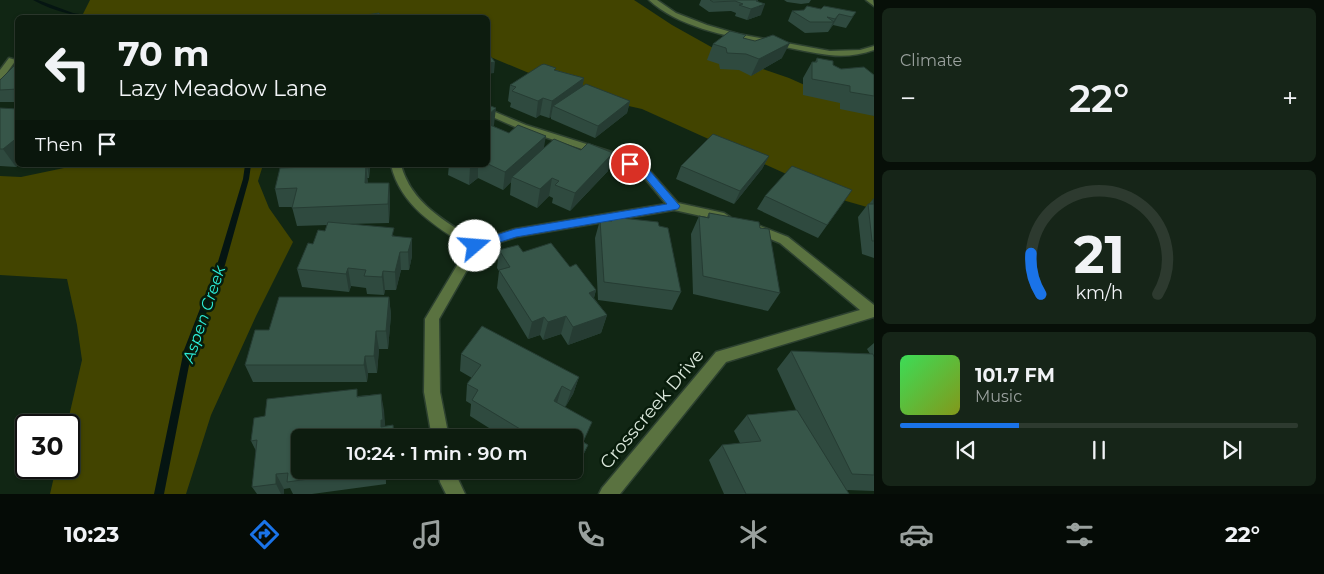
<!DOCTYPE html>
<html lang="en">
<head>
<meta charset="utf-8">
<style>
	:root { --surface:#0d1c0f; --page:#162518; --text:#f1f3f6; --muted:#9aa19e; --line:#2d3a2f; --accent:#1a73e8 }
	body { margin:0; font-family:Montserrat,sans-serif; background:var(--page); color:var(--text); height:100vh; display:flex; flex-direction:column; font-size:19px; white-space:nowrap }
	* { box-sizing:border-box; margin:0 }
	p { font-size:16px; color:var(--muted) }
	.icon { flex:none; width:28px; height:28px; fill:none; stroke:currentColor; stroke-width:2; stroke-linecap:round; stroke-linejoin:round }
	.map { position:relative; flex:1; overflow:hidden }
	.panel { display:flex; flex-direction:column; gap:8px; padding:8px; background:#070f08; width:450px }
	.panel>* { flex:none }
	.banner { position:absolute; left:15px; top:15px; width:475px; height:152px; border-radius:8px; box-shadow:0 1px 4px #0004,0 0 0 1px var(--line); background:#0d1c0f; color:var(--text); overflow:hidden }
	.speed { position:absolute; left:15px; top:414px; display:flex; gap:10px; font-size:25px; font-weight:700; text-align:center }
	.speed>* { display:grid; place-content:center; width:65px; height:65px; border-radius:50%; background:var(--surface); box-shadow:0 1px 4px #0004,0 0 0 1px var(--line); line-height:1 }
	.speed .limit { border:2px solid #111; border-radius:8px; background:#fff; color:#111 }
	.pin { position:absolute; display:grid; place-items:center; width:42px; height:42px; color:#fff; margin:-21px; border:2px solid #fff; border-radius:50%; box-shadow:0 1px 5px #0007 }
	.me { position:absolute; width:55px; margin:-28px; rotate:72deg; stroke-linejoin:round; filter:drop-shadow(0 0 4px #0008) }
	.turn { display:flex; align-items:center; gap:18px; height:105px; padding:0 20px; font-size:22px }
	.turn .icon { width:65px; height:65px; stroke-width:2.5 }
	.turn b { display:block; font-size:35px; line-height:42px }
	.then { display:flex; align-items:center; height:48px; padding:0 20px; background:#0003; gap:10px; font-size:19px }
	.big { font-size:38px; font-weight:600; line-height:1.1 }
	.panel .card { flex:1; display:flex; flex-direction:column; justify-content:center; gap:8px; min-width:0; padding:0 18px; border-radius:8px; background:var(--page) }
	.panel .dial { align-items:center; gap:0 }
	.dial svg { height:130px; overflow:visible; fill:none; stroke:var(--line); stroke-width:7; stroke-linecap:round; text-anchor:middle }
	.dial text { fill:var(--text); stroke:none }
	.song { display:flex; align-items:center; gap:15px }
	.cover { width:60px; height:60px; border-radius:8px; background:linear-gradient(135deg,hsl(130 70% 55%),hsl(70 70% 35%)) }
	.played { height:5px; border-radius:2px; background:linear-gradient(90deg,var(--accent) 30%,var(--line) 30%) }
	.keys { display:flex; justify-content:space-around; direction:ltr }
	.heat { display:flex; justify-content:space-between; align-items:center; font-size:28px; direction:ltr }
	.trip { position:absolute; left:291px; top:429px; width:292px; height:50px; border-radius:8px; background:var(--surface); box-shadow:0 1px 4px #0004,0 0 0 1px var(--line); font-weight:600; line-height:50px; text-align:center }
	.tabs { display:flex; height:80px; justify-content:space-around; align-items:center; background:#050b06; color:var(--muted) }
	.tabs .icon { width:35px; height:35px }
	.tabs .selected { color:var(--accent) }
	.tabs b { font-size:22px; color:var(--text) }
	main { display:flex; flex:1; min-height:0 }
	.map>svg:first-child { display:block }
	.green { fill:#424400 }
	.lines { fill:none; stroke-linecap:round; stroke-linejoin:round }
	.stream { fill:#051512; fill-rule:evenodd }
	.minor-casing { stroke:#2d4130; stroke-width:3 }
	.minor { fill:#5a7240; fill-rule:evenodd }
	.wall { fill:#2f4a3f }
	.shaded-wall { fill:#263c33 }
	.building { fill:#375649; stroke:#263c33 }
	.route { fill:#1a73e8; stroke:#114b97 }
	.labels { text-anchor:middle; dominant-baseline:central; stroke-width:5; stroke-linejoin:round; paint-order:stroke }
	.water-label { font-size:16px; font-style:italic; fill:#2cedd9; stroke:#081c0b }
	.near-street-label { font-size:18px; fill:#dae7db; stroke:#081c0b }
</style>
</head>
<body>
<main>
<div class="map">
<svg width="874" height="494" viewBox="0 0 874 494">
	<rect width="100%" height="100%" fill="#112614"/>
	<!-- green -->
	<path class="green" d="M90 0H634L672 25 731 58 789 78 874 116V209L846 201 642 109 584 96 488 56V18H81Z
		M69 165H263L258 181 269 208 293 242 256 316 211 415 186 494H50L56 468H69V425H67L82 360 77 325 67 279 0 275V176L21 177 64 168Z"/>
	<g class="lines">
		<!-- stream -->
		<path class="stream" d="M33 0H38L73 13 106 18C80 18 55 12 33 0Z
			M173 15 207 17 209 18H146Z
			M245 165H251L249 179 225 265 192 350 164 494H154L184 350 217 265 243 179Z"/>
		<!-- minor casing -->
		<g class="minor-casing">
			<path id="minor" d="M649 0H657L676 13 707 25 738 34 830 51 860 50 874 46V50C860 55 844 57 829 55 813 53 796 49 780 46 738 38 681 30 649 0Z
				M866 0H873L874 6Z
				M9 58 16 60 3 78 0 79V70Z
				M488 109 526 125 618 154 650 171 678 203 724 213 730 217 724 221 674 210 516 237 479 249 439 319 440 392 449 438H432L424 392 425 319 468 247C435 226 400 205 391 165H401C411 203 445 221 476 241L515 229 666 204 642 175 610 158 520 129 488 115Z
				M755 224 788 237 874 305V317L726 362 620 494H599L602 488 716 352 860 310 780 243 751 231 749 228 751 225Z
				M438 470H456L458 479 465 494H446L440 482Z"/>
		</g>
		<!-- minor -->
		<use href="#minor" class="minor"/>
	</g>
	<!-- wall -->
	<path class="wall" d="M701 0H758V2L761 15 747 20 735 16 736 13 731 11 709 12 699 5Z
		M784 0H811L809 3 801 4 787 2Z
		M821 9 856 12 846 28 833 25 828 32 805 33 788 21 792 11Z
		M745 38 782 58 751 76 739 70 720 69 719 64 707 60 713 44Z
		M817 58 841 69 874 75V116L840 109V103L803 95V78L812 62H815Z
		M18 62V102H0V80Z
		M556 70 584 78 582 87 630 101 627 113 595 138 551 119V117L549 118 540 115 536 118 510 107 511 103 508 101 510 85Z
		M488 105 494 125 493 126 544 149 608 171 570 211 552 203 553 198 549 196 537 208 510 195 511 182 503 190 478 178 469 185 448 175 449 165H488Z
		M0 108 18 165 16 167 0 166Z
		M769 156 762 169 734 204 676 179 681 166Z
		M281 165H370L369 178H367L368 183H389L390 201 389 223 348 224 395 236 412 256 409 270H401L396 290H385L384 295 367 294 366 288 351 286 349 292 302 287 297 269 313 244 325 231 327 225 297 226 292 207H279L275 189 282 168Z
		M852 190 818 238 757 209 765 196Z
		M873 199H874V258L862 254 858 217 868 204H869Z
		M709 213 760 228 780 293 768 311 693 294 691 234 699 216 707 217Z
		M612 217 659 226 681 292 672 310 598 300 595 238 600 220 611 221Z
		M499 250 570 267 596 290 594 298 607 315 601 333 568 345 561 334 543 340 540 335 528 339 497 288 499 271 497 268Z
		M389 297 391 315 388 349H379L377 373H368L367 382H253L245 365 269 330Z
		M874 343V491L847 490 849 494H724L709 460 722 445 740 443 734 431 747 415 796 410 777 369 791 351 870 354 867 349Z
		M461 354 579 377 573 394 565 407 584 442 588 445 572 479 558 470H575V438H505L470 416 471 404 466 401 467 384 472 378 460 371Z
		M381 394 385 426 393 425 394 438H300V470H397V473L386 475V484L312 494H293L290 488 284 489V494H257L252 487 256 451 251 441 265 416 358 396Z"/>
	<!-- shaded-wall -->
	<path class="shaded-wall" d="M757 0H758L755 8 765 4 761 15 747 20 751 9 756 1Z
		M839 14 833 25 829 30 835 19Z
		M790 43 782 58 751 76 759 59Z
		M495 62 494 73 488 74V63Z
		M584 78 581 95 553 106 551 117 549 118 552 101Z
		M543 98 540 115 536 118 538 101Z
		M630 101 627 113 595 138 598 126Z
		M496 108 494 125 488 131V115Z
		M546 136 543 153 512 177 511 182 503 190 505 172Z
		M18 137V165L16 167 3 149Z
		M613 153 608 171 570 211 575 193Z
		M769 156 762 169 734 204 740 191Z
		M366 165 368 183H365Z
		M367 165H370L369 178Z
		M473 165H478V178L469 185 470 167Z
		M552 178 549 196 537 208 540 189Z
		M389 183 390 201 389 223 388 204Z
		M412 238V256L409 270 408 252Z
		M400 252 401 270 396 290 395 272Z
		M348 268 351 286 349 292 346 274Z
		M383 271 385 290 384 295 382 277Z
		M596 290 591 308 589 293Z
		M389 297 391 315 388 349 386 331Z
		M607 315 601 333 568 345 573 327Z
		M566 316 561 334 543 340 548 322Z
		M544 317 540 335 528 339 532 322Z
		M376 331 379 349 377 373 374 356Z
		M365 356 368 373 367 382 364 365Z
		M579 377 573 394 565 408 571 391Z
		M562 386 557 403 554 401Z
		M381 394 384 410 386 436 381 427Z
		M384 470H385L386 484Z
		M276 474 284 489V494H281L276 484Z"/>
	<!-- building -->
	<path class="building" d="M710 0H757L756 1 765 4 751 9 739 5 743 4 735 1 713 2Z
		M807 6 821 9 824 6 856 12 852 17 839 14 835 19 827 17 834 22H810L792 11 804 10Z
		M379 13 383 18H346Z
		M730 31 746 35 743 38 755 41 773 35 790 43 759 59 746 54 727 53 726 48 713 44Z
		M488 53 495 62 488 63Z
		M817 58 833 61V65L841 69 864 67 874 75V96L850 92V86L812 79V62H817Z
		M18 62V89L0 90V80Z
		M544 64 556 68 554 70 584 78 552 101 543 98 538 101 512 91 516 87 510 85 541 65Z
		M586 84 630 101 598 126 553 106Z
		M488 105 496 108 488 115Z
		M0 108 18 109V137L3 149H0Z
		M490 125 509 133 518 125 546 136 505 172 488 164V128Z
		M713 134 769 156 740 191 681 166Z
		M554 139 581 150 588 143 613 153 575 193 555 185 559 181 552 178 540 189 512 177Z
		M366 165 365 183H389L388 204 292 208 297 188 275 189 280 168Z
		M792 166 852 190 827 225 765 196Z
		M873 199H874V241H872L868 204H874Z
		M709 213 759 222 760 228 769 229 780 293 703 276 699 216 709 218Z
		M612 217 658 222 659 226 668 228 681 292 604 282 600 220 612 221Z
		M328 222 394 228 392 236 412 238 408 252H400L395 272 383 271 382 277 364 276 366 270 348 268 346 274 297 269 308 243 313 244 318 230 325 231Z
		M551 243 570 267 576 264 596 290 589 293 607 315 573 327 566 316 548 322 544 317 532 322 499 270 510 267 499 250 518 245 523 252Z
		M279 297H389L386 331H376L374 356H365L364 365H245L255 330H269Z
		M482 326 579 377 571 391 562 386 554 401 592 422 583 442 588 445 578 464 575 462V438H535L472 400 478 390 467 384 481 365 461 354Z
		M791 351 873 354 874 357V475L852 474Z
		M357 389V397L381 394 383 420H381V427L393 425 394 438H300V470H375L287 482 288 473 276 474V484L252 487 257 440 251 441 254 418 265 416 267 399Z
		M797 410 849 494H746L722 445 761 441 747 415Z"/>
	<!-- route -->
	<path class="route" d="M630 161 650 171 678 204 680 206 678 209 516 237 475 250 469 246 471 243 515 229 667 204 643 175 627 166V162Z"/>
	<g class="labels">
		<!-- water labels -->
		<g class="water-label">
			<text transform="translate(204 314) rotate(-71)">Aspen Creek</text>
		</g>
		<!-- near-street labels -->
		<g class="near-street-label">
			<text transform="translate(652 409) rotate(-50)">Crosscreek Drive</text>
		</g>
	</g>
</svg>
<div class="speed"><div class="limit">30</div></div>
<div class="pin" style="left:630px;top:164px;background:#d93025"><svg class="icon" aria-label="arrive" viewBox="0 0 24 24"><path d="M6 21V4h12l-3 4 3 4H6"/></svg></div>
<svg class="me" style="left:475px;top:246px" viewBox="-20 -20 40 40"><circle r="19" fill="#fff"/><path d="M0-13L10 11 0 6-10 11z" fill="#1a73e8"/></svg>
<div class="trip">10:24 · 1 min · 90 m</div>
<div class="banner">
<div class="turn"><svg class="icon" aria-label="left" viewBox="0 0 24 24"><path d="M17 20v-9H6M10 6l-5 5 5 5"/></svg><div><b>70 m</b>Lazy Meadow Lane</div></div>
<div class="then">Then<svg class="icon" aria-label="arrive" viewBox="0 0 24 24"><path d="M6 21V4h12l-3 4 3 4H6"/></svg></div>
</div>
</div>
<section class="panel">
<div class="card"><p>Climate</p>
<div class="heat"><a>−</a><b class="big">22°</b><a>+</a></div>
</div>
<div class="card dial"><svg viewBox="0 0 100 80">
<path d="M14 69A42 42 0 1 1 86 69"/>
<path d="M14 69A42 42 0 0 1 8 44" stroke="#1a73e8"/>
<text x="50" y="56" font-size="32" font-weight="700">21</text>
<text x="50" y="72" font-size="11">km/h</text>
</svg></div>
<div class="card">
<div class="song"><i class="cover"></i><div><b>101.7 FM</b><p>Music</p></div></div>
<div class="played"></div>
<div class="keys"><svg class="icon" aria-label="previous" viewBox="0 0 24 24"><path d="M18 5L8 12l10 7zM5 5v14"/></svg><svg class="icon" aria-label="pause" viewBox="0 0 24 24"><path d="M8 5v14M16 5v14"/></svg><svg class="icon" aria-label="next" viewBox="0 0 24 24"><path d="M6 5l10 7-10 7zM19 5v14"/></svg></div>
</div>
</section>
</main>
<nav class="tabs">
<b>10:23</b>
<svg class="icon selected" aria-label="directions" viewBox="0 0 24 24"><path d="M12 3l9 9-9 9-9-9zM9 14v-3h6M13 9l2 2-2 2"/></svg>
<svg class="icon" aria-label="music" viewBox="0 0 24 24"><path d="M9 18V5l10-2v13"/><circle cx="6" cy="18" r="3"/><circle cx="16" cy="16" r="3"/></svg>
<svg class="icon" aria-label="phone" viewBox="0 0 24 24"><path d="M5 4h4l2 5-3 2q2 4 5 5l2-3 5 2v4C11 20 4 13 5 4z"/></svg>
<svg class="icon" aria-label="climate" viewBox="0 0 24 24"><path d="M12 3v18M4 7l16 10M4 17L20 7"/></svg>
<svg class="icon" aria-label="car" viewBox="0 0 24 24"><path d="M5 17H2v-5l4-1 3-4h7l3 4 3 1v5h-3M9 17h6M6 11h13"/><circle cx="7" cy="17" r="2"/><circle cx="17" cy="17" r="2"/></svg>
<svg class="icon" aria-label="filters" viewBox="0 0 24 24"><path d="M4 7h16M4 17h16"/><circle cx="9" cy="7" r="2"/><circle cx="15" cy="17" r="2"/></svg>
<b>22°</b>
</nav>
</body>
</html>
